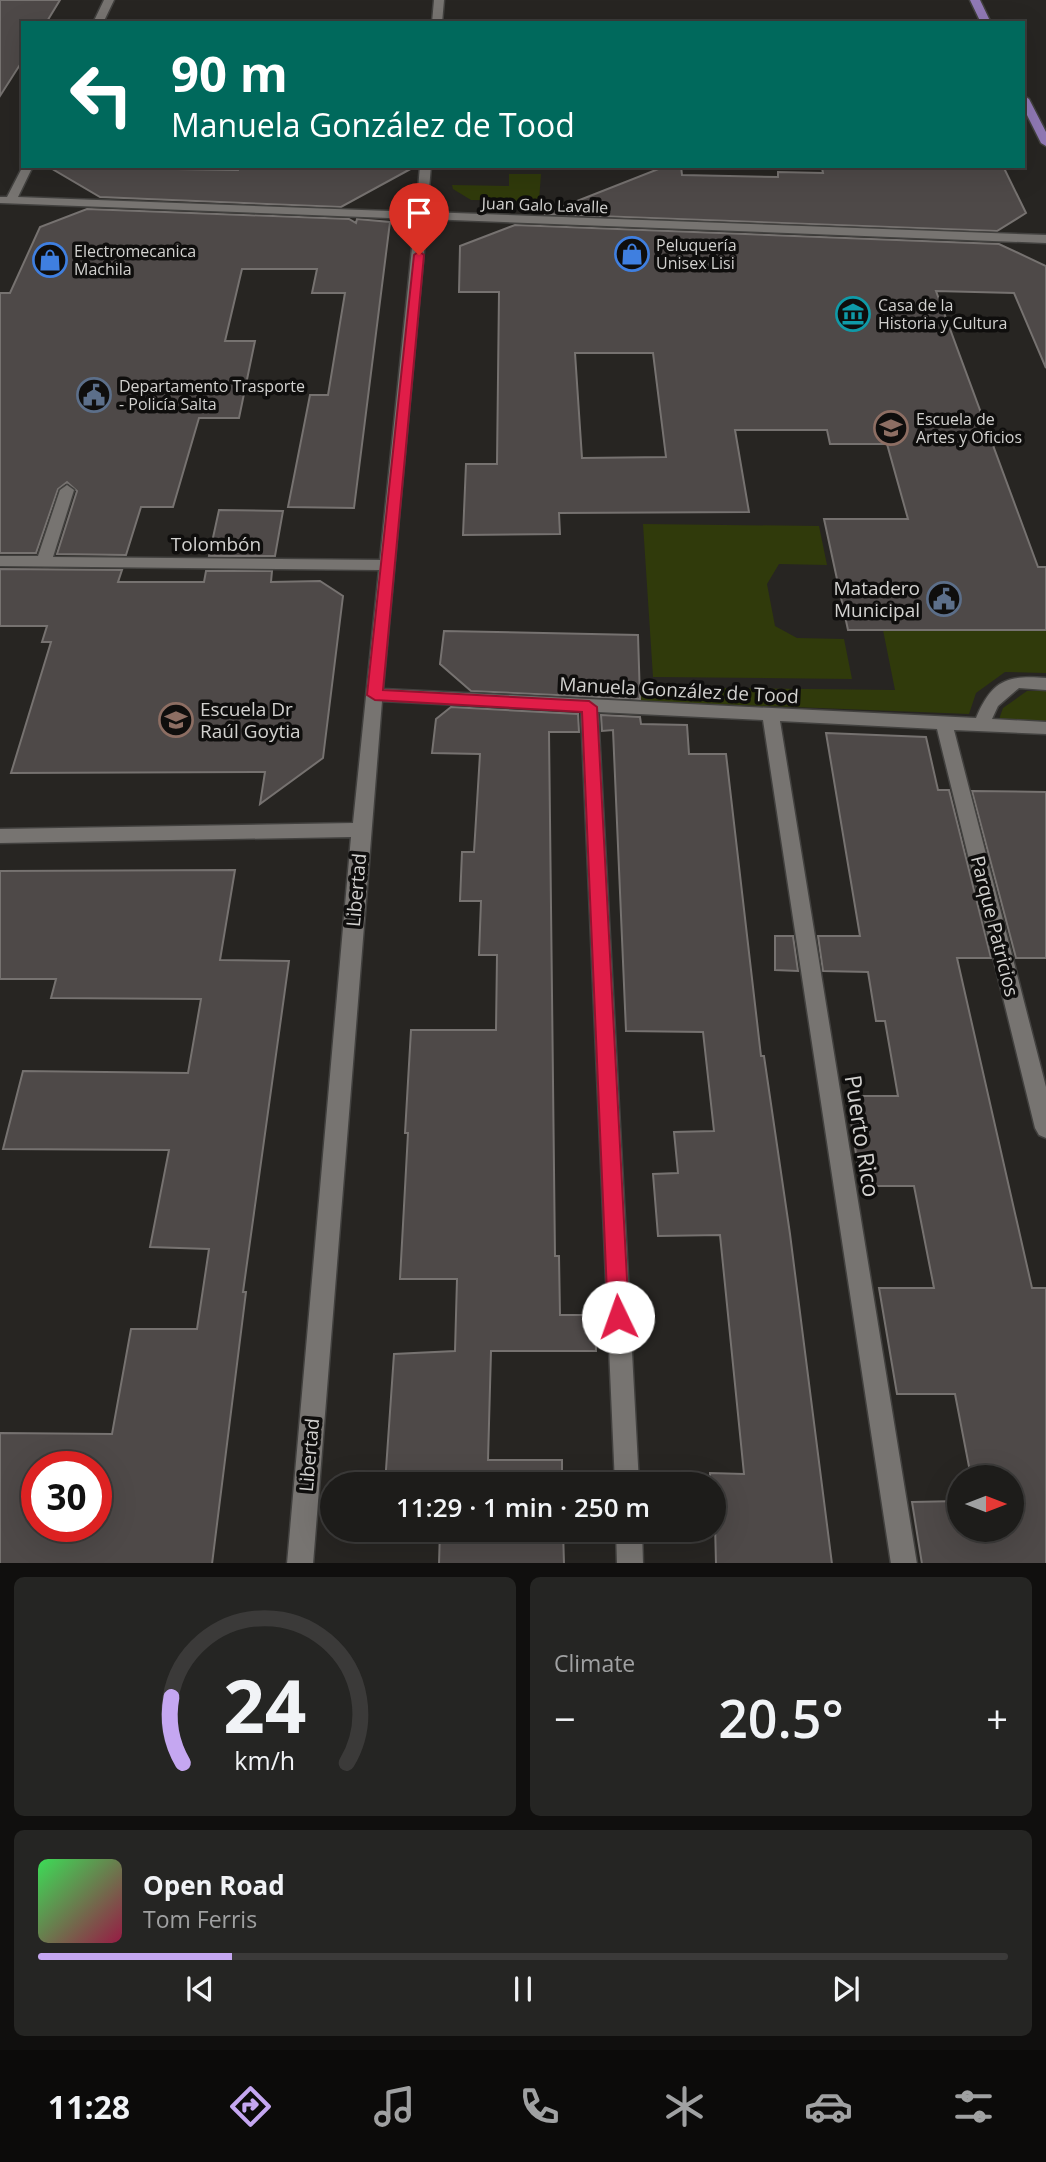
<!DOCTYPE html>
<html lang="en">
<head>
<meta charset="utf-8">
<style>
	:root { --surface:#1d1c1a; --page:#252523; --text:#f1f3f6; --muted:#a0a1a2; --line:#3b3a39; --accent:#c5a7f1 }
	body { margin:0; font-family:"Open Sans",sans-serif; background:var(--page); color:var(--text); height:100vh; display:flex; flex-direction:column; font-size:26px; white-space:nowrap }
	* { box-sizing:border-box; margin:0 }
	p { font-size:23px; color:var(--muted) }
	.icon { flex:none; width:38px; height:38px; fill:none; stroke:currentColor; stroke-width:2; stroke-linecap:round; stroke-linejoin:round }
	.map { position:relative; height:1563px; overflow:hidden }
	.side { display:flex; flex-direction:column; gap:14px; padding:14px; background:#100f0e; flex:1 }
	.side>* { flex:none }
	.top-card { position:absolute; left:21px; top:21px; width:1004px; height:147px; border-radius:0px; box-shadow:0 7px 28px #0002,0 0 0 2px var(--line); background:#00695c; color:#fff; overflow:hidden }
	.needle { width:46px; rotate:90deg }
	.controls { position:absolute; left:947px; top:1465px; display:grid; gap:14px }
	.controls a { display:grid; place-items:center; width:77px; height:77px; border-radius:50%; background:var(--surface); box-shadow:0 7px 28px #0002,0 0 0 2px var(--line); font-size:35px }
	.speed { position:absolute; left:21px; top:1451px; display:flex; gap:14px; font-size:35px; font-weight:700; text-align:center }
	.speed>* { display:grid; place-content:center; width:91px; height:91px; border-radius:50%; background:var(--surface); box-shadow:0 7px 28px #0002,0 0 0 2px var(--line); line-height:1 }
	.speed .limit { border:10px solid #d22; background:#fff; color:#111 }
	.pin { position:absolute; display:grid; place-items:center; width:60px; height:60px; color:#fff; margin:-72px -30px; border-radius:50% 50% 50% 0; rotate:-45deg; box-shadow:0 0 7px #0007 }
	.pin .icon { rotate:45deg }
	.me { position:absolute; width:77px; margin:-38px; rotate:357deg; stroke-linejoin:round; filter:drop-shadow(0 0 5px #0008) }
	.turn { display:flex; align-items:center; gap:24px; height:147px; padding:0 35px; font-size:32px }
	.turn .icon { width:91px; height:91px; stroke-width:2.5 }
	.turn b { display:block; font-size:49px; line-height:60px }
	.big { font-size:52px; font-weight:600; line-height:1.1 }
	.side .tile { flex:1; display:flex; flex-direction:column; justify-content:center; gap:10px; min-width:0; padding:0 24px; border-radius:10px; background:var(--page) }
	.side .dial { align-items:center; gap:0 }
	.dial svg { height:182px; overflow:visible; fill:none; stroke:var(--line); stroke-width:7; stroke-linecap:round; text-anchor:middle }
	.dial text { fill:var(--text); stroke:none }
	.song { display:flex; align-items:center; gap:21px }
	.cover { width:84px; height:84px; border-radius:10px; background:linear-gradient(135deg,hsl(130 70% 55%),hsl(340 70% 35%)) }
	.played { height:7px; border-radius:4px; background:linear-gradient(90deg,var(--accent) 20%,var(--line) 20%) }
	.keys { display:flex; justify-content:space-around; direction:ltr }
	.heat { display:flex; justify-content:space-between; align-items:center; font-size:38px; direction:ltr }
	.side .tiles { flex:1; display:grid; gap:14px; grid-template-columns:1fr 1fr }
	.tile:last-child { grid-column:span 2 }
	.trip { position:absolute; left:320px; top:1472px; width:406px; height:70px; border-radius:35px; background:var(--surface); box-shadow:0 7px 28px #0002,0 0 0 2px var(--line); font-weight:600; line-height:70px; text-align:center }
	.tab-bar { display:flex; height:112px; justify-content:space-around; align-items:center; background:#0c0b0a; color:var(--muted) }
	.tab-bar .icon { width:49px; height:49px }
	.tab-bar .selected { color:var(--accent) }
	.tab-bar b { font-size:32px; color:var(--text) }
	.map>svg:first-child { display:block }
	.green { fill:#303a0b }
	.building { fill:#4e4948; stroke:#767270; stroke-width:2; fill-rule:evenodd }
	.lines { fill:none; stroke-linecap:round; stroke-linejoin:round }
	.minor-casing { stroke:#42413f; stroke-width:3 }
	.major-casing { stroke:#42413f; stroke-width:3 }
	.minor { fill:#777471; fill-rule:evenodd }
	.major { fill:#9079b5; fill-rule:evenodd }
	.route { fill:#e11d48; stroke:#92132f; stroke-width:2 }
	.labels { text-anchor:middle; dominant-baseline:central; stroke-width:7; stroke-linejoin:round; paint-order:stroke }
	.far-street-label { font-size:16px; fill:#d2d1cf; stroke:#0f0e0d }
	.far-poi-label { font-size:16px; fill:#d2d1cf; stroke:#0f0e0d; text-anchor:start }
	.street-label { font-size:19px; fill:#d2d1cf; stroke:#0f0e0d }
	.poi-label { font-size:19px; fill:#d2d1cf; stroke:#0f0e0d; text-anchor:end }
	.near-street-label { font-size:23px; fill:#d2d1cf; stroke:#0f0e0d }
</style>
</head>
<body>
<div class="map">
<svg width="1046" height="1564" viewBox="0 0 1046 1564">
	<rect width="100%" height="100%" fill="#272522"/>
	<!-- green -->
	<path class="green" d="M509 174H541L539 201 471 200 453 189 452 185 509 186Z
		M643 524 819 526 827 565 779 564 767 584 775 626 797 638 844 639 852 679 653 677Z
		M883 630H1046V673L1005 672 976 693 969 714 640 701 639 687 895 690Z
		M1027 691H1046V723L998 722 1003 708Z"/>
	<!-- building -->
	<path class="building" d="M0 0H60L46 23H23V60L0 96Z
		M239 166H416L341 207 100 197 49 167 238 170Z
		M666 166H681L682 175 778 177V172L823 173 822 168 954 169 953 166H1003L1026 213 997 231 544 214Z
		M87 209 349 219 356 223 357 219 390 222 354 508 288 507 310 395H328L345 293H312L317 269H242L225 341H255L239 418H199L173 507H141L126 555 57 554 77 491 67 482 58 489 36 553H0V293H10L40 227Z
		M515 225 999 244 1046 266V368L1014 293 936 291 1038 567H1046V630H848L824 519H908L887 444H830L827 430H735L749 512 559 513 560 534 463 535 466 464H497L499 292H459L460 246ZM575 353H653L666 457 582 458Z
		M219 510 283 511 275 556H209Z
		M0 569 122 570 118 582H204L206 571H272L271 582 320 581 343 596 323 758 260 804 265 772 11 773 51 642H42L47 626H0Z
		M444 631 638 635 640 699 471 691 440 664Z
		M451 707 578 714 579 732H549L555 1256H559L560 1315H595L596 1351H491L488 1460H562V1484H385L394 1354 455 1351 457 1279H400L408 1133H405L411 1030H496L497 955H479L481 901H460L462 852H474L480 754 432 753 436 719Z
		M601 715 640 717 641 724 687 725 689 754H726L761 1056H764L790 1234 832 1564H716L714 1484H710V1473L744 1474 720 1235 658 1236 653 1174 678 1173 674 1132 714 1131 703 1032 626 1031 613 730 602 731Z
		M826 733 926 737 938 790H949L991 958H957L1032 1288H1046V1564H922L912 1502 959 1501V1530H1012V1477H971L955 1394H897L879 1288H934L914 1186H861L847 1096H898L885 1021H876L868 972 823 971 818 936H860Z
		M972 791 1046 792V958H1016Z
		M235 870 220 960 289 961 243 1292H246L212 1564H0V1433L112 1434 131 1329H197L209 1249 150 1247 169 1150 3 1149 23 1071 188 1073 201 999 51 998 56 979H0V871ZM37 1466H96V1526H37Z
		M775 936H793L798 971 775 970Z
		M440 1530H563L564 1564H439Z"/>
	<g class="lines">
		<!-- minor casing -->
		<g class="minor-casing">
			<path id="minor" d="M104 0H114L103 23H93Z
				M434 0H444L442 23H432Z
				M23 166H33L18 197 416 212 420 166H431L427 212 1046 235V243L427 219 383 689 976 718C992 680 1007 675 1046 678V690L1019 688 998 706 992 719 1046 722V734L954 730 1046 1087V1138L1039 1135 1035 1128 937 729 780 721 917 1564H891L763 720 598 712 639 1484H615L581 711 382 701 313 1564H287L351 837 0 843V829L353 823 379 570 0 566V556H38L60 490 67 485 74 490 53 557 380 560 415 219 0 203V197H7Z
				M616 1530H642L643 1564H617Z"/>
		</g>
		<!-- major casing -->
		<g class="major-casing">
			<path id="major" d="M970 0H980L991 23H981Z
				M1024 96 1029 99 1046 132V146L1041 143 1024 109Z"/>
		</g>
		<!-- minor -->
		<use href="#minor" class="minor"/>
		<!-- major -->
		<use href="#major" class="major"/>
	</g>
	<!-- route -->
	<path class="route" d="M419 251 424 255 383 690 589 701 597 707 629 1317 626 1325 618 1328 611 1325 608 1317 582 712 375 700 367 695 414 255Z"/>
	<!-- icons -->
	<defs>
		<g id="shop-ring" transform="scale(1.75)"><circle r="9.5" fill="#0f0e0d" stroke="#3f7fe0" stroke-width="1.5"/><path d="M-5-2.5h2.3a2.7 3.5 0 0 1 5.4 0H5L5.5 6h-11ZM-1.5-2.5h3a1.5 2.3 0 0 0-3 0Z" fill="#3f7fe0"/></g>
		<g id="museum-ring" transform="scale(1.75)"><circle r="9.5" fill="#0f0e0d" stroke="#0f9aa8" stroke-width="1.5"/><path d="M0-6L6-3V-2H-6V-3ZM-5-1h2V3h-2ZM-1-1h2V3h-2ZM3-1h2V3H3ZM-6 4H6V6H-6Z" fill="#0f9aa8"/></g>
		<g id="civic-ring" transform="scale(1.75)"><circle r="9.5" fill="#0f0e0d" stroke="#5c6f8a" stroke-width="1.5"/><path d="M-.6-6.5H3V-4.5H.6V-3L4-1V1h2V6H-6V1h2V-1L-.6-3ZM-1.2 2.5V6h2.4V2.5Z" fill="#5c6f8a"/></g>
		<g id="university-ring" transform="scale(1.75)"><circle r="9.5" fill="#0f0e0d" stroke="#8d6e63" stroke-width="1.5"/><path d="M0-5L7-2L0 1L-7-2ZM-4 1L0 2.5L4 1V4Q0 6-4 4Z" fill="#8d6e63"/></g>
		<g id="school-ring" transform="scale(1.75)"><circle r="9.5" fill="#0f0e0d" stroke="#8d6e63" stroke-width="1.5"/><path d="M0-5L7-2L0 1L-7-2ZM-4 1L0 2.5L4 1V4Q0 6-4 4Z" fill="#8d6e63"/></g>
	</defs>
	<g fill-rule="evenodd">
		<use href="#shop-ring" x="632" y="254"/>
		<use href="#shop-ring" x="50" y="260"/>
		<use href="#museum-ring" x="853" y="314"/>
		<use href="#civic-ring" x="94" y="395"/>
		<use href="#university-ring" x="891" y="428"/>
		<use href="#civic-ring" x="944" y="599"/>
		<use href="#school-ring" x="176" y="720"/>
	</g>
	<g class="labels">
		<!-- far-street labels -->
		<g class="far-street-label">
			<text transform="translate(545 205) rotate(2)">Juan Galo Lavalle</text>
		</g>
		<!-- far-poi labels -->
		<g class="far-poi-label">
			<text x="656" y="245">Peluquería<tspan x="656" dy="18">Unisex Lisi</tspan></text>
			<text x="74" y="251">Electromecanica<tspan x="74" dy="18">Machila</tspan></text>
			<text x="878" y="305">Casa de la<tspan x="878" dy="18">Historia y Cultura</tspan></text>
			<text x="119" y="386">Departamento Trasporte<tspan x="119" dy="18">- Policía Salta</tspan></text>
			<text x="916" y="419">Escuela de<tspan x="916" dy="18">Artes y Oficios</tspan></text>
		</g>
		<!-- street labels -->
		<g class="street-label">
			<text x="216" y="544">Tolombón</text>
			<text transform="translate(679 690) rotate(3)">Manuela González de Tood</text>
			<text transform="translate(356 890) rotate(-85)">Libertad</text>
			<text transform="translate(995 926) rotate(76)">Parque Patricios</text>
			<text transform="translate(309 1455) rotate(-85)">Libertad</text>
		</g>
		<!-- poi labels -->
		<g class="poi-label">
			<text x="920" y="588">Matadero<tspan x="920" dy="22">Municipal</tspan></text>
			<text x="200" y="709" text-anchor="start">Escuela Dr<tspan x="200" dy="22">Raúl Goytia</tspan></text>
		</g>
		<!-- near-street labels -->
		<g class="near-street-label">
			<text transform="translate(863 1136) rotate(81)">Puerto Rico</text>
		</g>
	</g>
</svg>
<div class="controls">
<a><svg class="needle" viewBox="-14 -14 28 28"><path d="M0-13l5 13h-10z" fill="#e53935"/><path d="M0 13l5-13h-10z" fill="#a0a1a2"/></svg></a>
</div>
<div class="speed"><div class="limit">30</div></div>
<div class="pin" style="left:419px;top:255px;background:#d93025"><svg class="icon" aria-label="arrive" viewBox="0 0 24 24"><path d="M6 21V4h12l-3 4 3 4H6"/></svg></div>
<svg class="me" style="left:618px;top:1317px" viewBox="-20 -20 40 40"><circle r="19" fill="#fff"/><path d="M0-13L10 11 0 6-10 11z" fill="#e11d48"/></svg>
<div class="trip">11:29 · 1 min · 250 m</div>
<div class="top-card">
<div class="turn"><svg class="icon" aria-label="left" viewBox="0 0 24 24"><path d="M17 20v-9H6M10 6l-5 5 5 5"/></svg><div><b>90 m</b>Manuela González de Tood</div></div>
</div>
</div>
<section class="side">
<div class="tiles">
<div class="tile dial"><svg viewBox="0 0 100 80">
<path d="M14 69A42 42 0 1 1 86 69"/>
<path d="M14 69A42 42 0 0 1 9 40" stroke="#c5a7f1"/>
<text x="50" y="56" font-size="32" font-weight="700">24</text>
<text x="50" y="72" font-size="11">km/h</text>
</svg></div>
<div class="tile"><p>Climate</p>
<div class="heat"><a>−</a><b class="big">20.5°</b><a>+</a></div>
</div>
<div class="tile">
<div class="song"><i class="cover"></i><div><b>Open Road</b><p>Tom Ferris</p></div></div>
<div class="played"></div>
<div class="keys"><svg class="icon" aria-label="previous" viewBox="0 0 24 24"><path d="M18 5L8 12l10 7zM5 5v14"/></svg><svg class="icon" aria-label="pause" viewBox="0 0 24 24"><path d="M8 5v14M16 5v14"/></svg><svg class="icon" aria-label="next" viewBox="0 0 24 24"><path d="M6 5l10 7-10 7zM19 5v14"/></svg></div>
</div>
</div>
</section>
<nav class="tab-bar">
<b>11:28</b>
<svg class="icon selected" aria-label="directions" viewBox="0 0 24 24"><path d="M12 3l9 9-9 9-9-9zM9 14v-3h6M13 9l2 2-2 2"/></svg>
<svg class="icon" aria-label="music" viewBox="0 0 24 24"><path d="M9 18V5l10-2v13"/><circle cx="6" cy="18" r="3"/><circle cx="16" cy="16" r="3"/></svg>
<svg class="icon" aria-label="phone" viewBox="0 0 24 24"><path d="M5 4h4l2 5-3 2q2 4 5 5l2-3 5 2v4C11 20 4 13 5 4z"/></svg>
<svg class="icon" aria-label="climate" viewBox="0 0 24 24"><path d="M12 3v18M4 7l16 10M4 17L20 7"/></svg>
<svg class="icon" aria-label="car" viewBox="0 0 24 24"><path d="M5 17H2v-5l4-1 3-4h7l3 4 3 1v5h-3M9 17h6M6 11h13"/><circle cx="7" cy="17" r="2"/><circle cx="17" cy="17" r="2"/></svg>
<svg class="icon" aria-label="filters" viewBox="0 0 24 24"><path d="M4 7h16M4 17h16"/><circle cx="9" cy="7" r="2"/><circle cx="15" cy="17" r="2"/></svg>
</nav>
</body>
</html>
